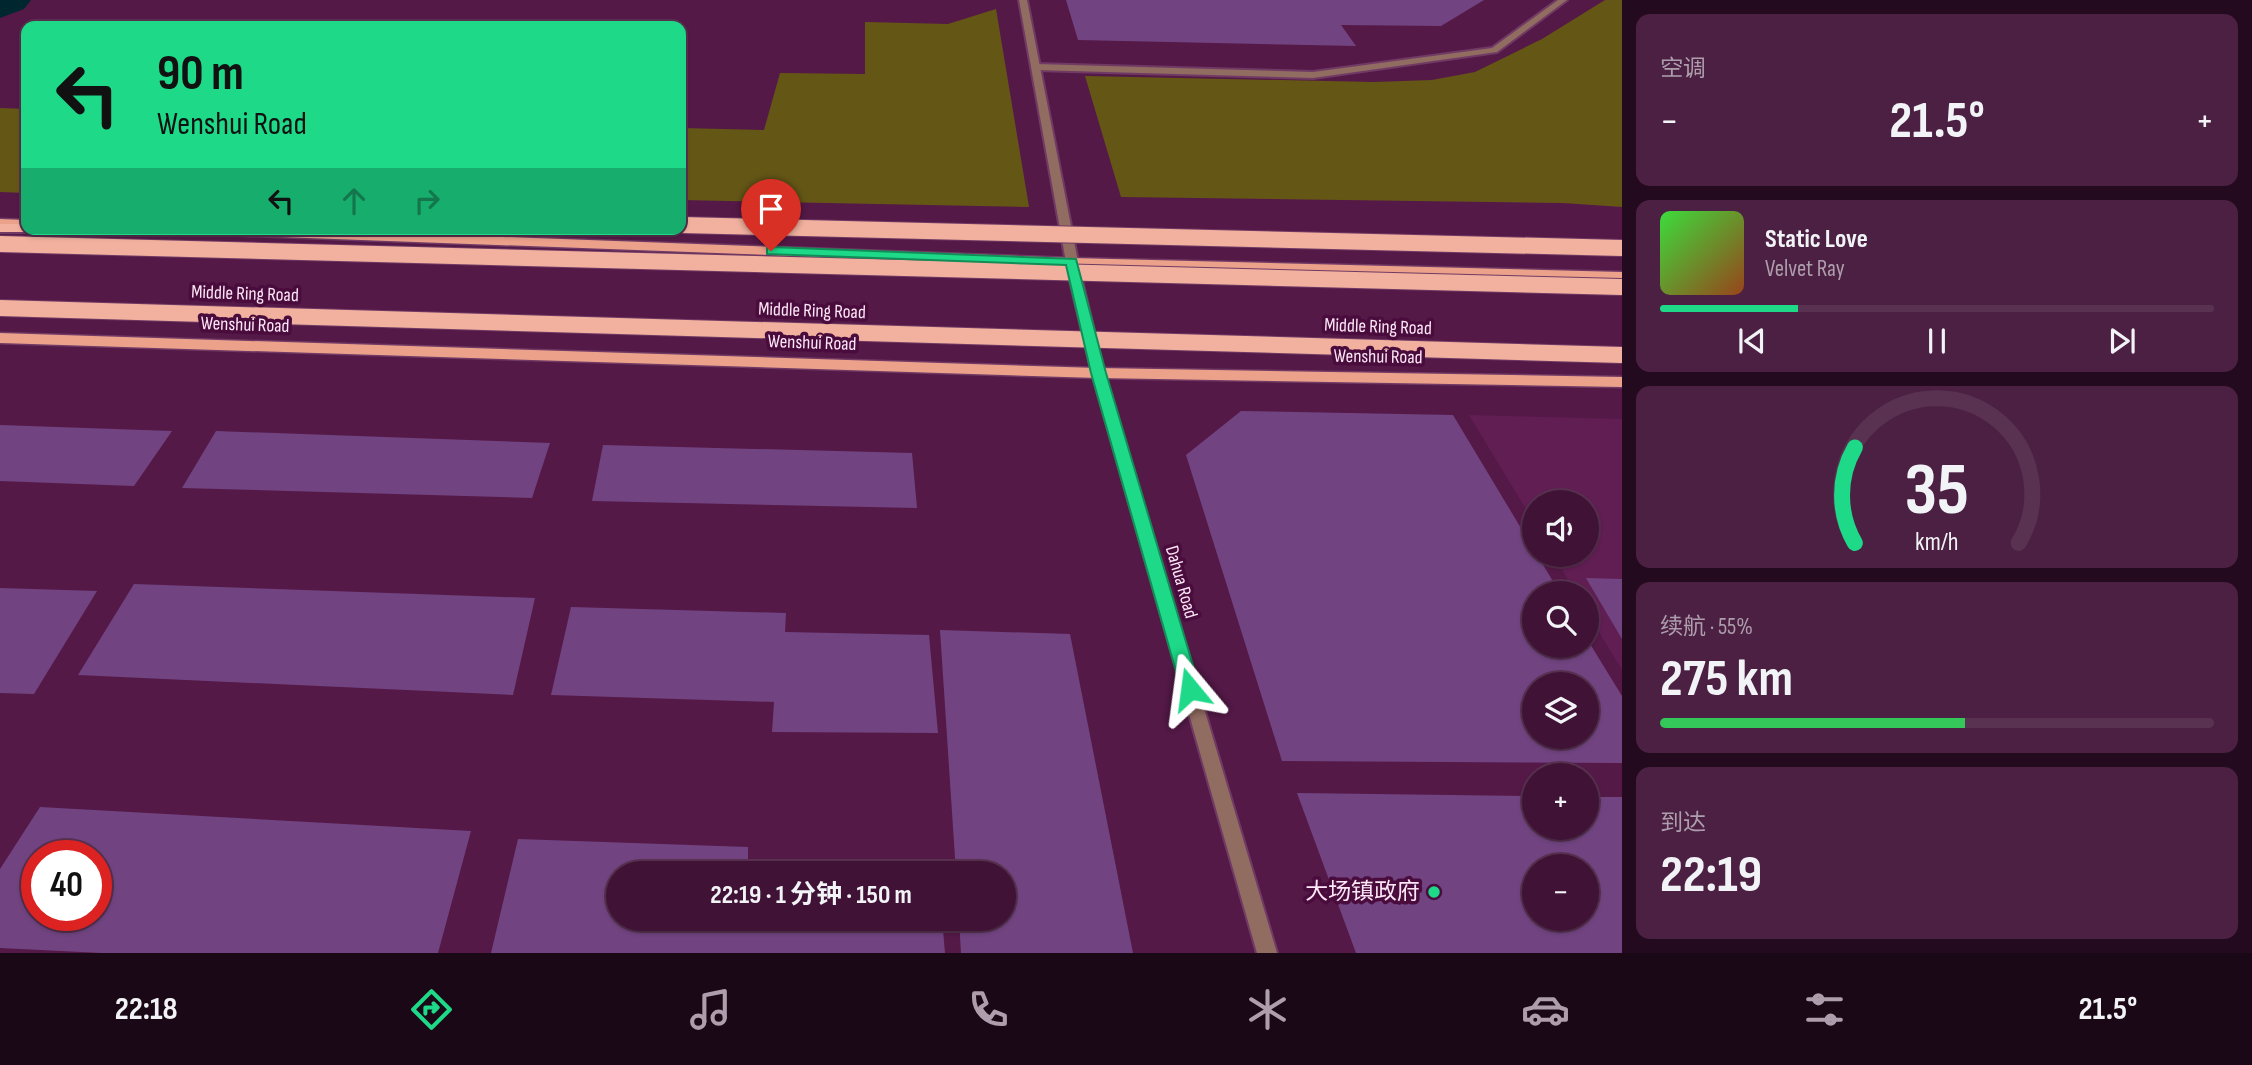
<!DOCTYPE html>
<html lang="zh">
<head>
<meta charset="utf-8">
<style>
	:root { --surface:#401336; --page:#4b2042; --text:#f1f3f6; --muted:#ae9ead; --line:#593251; --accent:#1dd988 }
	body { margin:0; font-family:"Sofia Sans Condensed","Noto Sans SC",sans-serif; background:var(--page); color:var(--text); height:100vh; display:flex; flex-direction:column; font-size:26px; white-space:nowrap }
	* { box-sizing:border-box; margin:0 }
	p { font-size:23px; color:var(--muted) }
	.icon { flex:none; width:38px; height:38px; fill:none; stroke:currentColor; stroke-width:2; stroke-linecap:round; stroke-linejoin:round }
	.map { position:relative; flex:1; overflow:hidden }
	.details { display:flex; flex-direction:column; gap:14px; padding:14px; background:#230a1e; width:630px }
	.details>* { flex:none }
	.top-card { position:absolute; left:21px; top:21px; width:665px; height:214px; border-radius:14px; box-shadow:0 2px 5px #0004,0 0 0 2px var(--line); background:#1dd988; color:#111; overflow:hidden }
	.buttons { position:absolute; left:1522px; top:490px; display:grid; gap:14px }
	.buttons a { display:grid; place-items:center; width:77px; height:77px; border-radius:50%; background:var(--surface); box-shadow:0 2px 5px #0004,0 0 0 2px var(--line); font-size:35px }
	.speed { position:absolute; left:21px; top:840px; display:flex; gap:14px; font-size:35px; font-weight:700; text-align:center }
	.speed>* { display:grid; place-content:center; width:91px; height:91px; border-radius:50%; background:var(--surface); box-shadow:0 2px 5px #0004,0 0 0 2px var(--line); line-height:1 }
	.speed .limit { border:10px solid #d22; background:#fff; color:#111 }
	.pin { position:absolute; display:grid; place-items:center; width:60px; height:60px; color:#fff; margin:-72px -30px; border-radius:50% 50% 50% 0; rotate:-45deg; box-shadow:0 0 7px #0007 }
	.pin .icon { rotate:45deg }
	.me { position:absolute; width:77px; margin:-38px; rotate:344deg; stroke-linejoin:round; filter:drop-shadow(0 0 5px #0008) }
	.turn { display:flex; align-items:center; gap:24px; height:147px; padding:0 21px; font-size:32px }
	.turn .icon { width:91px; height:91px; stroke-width:2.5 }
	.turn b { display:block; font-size:49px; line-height:60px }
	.lanes { display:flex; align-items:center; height:66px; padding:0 21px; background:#0003; justify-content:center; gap:35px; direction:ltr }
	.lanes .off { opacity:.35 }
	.big { font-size:52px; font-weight:700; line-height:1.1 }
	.details .tile { flex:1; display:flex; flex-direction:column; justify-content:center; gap:10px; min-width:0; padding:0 24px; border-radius:14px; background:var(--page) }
	.details .dial { align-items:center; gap:0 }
	.dial svg { height:182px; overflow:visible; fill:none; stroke:var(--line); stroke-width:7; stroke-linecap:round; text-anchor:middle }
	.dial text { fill:var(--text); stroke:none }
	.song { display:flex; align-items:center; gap:21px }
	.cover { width:84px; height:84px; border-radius:10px; background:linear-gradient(135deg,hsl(120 70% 55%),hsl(20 70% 35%)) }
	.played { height:7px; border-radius:4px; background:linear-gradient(90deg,var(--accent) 25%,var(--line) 25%) }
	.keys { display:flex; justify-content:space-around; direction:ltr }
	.heat { display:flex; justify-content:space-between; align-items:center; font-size:38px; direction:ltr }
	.charge { height:10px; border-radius:5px; background:linear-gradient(90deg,#34c759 55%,var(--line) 0) }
	.trip { position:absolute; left:606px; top:861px; width:410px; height:70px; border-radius:35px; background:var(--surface); box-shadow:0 2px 5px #0004,0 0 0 2px var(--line); font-weight:700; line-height:70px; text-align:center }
	.menu { display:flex; height:112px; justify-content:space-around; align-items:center; background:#1a0816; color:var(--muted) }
	.menu .icon { width:49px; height:49px }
	.menu .selected { color:var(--accent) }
	.menu b { font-size:32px; color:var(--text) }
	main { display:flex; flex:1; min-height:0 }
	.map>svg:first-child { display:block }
	.built { fill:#611e53 }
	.green { fill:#645716 }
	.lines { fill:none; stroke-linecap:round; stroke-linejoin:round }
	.river { fill:#00262f; fill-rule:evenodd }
	.building { fill:#714481; fill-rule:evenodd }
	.service-casing { stroke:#703a64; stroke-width:4 }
	.minor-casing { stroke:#703a64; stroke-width:4 }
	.tertiary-casing { stroke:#703a64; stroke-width:4 }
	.primary-casing { stroke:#703a64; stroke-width:3 }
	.trunk-casing { stroke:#703a64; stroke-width:4 }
	.service { fill:#916c61; fill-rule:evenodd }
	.minor { fill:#916c61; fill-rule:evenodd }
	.tertiary { fill:#916c61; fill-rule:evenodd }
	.primary { fill:#eca18b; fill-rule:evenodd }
	.trunk { fill:#f2b19e; fill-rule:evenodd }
	.trunk-bridge-casing { stroke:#703a64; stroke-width:18; stroke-linecap:butt }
	.trunk-bridge { stroke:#f2b19e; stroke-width:16 }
	.route { fill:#1dd988; stroke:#138d58; stroke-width:2 }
	.poi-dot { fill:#1dd988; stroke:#490c3d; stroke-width:2.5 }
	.labels { text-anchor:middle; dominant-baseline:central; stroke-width:7; stroke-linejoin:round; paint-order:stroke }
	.street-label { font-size:19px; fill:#fde6f6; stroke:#490c3d }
	.near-poi-label { font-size:23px; fill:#fde6f6; stroke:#490c3d; text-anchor:end }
</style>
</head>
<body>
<main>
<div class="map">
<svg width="1622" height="953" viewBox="0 0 1622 953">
	<rect width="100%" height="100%" fill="#551948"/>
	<!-- built -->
	<path class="built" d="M1469 415 1622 419V670L1587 612V593H1576L1553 555H1587V502H1535V524Z"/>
	<!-- green -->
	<path class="green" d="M1605 0H1622V207L1563 203 1121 197 1085 76 1374 82 1432 80 1475 72 1542 39Z
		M996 9 1029 207 681 200V128L764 130 780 73 865 74V22L948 24Z
		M0 108 26 109V193L0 192Z"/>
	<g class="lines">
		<!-- river -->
		<path class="river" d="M0 0H31L24 9 0 18Z"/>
	</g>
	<!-- building -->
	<path class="building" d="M1066 0H1484L1441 26 1341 25 1356 46 1078 40Z
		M1241 411 1453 415 1560 593H1535V646H1587V639L1622 696V763L1282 761 1186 455ZM1535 684H1587V737H1535Z
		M0 425 172 431 134 486 0 481Z
		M216 431 550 443 532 498 182 488Z
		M603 445 912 453 917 508 592 501Z
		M1586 578 1622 579V639Z
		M134 584 535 598 513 695 78 675Z
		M0 588 97 591 34 694 0 693Z
		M571 607 786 613 785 632 929 635 938 733 772 732 774 702 551 695Z
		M940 630 1070 634 1133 953H961L959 919H1003V873H956Z
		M1297 793 1535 796V828H1587V797H1622V953H1356ZM1535 866H1587V919H1535Z
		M40 807 471 831 438 953H102L0 948V869ZM37 856H96V915H37Z
		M518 839 748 847V873H618V919H942L945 953H491Z"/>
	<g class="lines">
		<!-- service casing -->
		<g class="service-casing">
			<path id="service" d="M1558 0H1567L1497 52 1313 78 1036 70 1032 67 1036 64 1313 72 1492 48Z"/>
		</g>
		<!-- minor casing -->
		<g class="minor-casing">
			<path id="minor" d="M1019 0H1027L1078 262 1072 265 1066 262Z"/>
		</g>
		<!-- tertiary casing -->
		<g class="tertiary-casing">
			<path id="tertiary" d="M1072 261 1078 264 1104 373 1277 953H1257L1092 373 1066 264Z"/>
		</g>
		<!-- primary casing -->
		<g class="primary-casing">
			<path id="primary" d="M0 219 26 220V228L0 227Z
				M163 229H289L1072 258 1622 272V280L1072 266 170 233Z
				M0 333 1098 368 1622 377V387L1098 378 0 343Z"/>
		</g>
		<!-- trunk casing -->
		<g class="trunk-casing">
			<path id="trunk" d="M0 224H26V229H33L26 232H0Z"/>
		</g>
		<!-- service -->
		<use href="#service" class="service"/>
		<!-- minor -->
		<use href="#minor" class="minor"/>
		<!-- tertiary -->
		<use href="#tertiary" class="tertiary"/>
		<!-- primary -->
		<use href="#primary" class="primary"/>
		<!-- trunk -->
		<use href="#trunk" class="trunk"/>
		<!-- trunk-bridge casing -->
		<g class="trunk-bridge-casing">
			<path id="trunk-bridge" d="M681 225 1622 248
				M0 244 1622 287
				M0 308 1622 355"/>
		</g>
		<!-- trunk-bridge -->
		<use href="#trunk-bridge" class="trunk-bridge"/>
	</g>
	<!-- route -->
	<path class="route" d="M771 247 1076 259 1106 373 1200 689 1197 695 1190 698 1184 695 1181 689 1091 373 1066 265 767 254V248Z"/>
	<!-- markers -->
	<circle class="poi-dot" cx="1434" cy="892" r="7"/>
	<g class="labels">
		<!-- street labels -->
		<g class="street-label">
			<text transform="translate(245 294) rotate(2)">Middle Ring Road</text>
			<text transform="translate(812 311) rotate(2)">Middle Ring Road</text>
			<text transform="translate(245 325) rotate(2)">Wenshui Road</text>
			<text transform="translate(1378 327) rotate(2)">Middle Ring Road</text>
			<text transform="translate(812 343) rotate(2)">Wenshui Road</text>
			<text transform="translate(1378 357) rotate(1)">Wenshui Road</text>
			<text transform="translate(1181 582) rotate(74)">Dahua Road</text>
		</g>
		<!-- near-poi labels -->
		<g class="near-poi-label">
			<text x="1420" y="892">大场镇政府</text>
		</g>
	</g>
</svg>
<div class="buttons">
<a><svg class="icon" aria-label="sound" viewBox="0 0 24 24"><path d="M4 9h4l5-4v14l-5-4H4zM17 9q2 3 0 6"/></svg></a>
<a><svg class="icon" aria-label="search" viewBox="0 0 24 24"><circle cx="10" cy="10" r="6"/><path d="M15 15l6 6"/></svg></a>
<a><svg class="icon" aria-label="layers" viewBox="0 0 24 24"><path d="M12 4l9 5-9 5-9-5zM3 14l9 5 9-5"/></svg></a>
<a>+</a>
<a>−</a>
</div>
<div class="speed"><div class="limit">40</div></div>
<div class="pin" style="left:771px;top:251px;background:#d93025"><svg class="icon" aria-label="arrive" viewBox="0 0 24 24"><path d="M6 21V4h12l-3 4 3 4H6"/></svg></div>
<svg class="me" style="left:1190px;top:689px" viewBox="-20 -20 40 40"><path d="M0-17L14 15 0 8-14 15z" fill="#1dd988" stroke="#fff" stroke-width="4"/></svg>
<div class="trip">22:19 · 1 分钟 · 150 m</div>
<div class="top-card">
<div class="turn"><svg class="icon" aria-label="left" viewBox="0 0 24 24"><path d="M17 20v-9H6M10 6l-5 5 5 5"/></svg><div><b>90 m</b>Wenshui Road</div></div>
<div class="lanes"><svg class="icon" aria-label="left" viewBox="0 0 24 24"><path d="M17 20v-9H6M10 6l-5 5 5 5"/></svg><svg class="icon off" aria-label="ahead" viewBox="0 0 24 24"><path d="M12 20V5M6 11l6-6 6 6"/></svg><svg class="icon off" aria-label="right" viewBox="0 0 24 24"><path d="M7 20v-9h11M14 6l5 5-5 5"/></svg></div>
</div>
</div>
<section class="details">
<div class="tile"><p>空调</p>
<div class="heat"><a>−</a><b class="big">21.5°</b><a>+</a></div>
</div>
<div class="tile">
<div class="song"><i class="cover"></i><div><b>Static Love</b><p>Velvet Ray</p></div></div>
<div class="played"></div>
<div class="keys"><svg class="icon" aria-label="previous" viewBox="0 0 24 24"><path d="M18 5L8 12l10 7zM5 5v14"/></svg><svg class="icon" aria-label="pause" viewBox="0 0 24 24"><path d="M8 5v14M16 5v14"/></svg><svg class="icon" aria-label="next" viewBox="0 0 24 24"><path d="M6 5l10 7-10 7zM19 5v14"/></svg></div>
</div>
<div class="tile dial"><svg viewBox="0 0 100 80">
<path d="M14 69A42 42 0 1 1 86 69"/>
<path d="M14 69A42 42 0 0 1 14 27" stroke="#1dd988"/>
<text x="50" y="56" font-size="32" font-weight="700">35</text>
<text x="50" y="72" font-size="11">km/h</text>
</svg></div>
<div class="tile"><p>续航 · 55%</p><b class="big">275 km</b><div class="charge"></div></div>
<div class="tile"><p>到达</p><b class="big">22:19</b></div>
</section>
</main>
<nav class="menu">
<b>22:18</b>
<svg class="icon selected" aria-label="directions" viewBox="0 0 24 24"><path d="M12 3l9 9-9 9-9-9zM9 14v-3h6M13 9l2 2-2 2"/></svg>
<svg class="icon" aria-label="music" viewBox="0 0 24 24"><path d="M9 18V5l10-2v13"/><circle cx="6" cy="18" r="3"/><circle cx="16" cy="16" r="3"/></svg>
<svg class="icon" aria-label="phone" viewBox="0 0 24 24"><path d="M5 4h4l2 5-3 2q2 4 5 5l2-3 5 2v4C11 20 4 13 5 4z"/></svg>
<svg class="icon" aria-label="climate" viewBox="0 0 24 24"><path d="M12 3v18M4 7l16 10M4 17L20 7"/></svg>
<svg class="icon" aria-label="car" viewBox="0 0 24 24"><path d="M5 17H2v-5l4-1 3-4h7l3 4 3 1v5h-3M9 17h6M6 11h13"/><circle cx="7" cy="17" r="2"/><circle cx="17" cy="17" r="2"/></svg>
<svg class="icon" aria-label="filters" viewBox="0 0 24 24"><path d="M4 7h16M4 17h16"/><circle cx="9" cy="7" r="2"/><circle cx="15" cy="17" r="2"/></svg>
<b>21.5°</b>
</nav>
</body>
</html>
